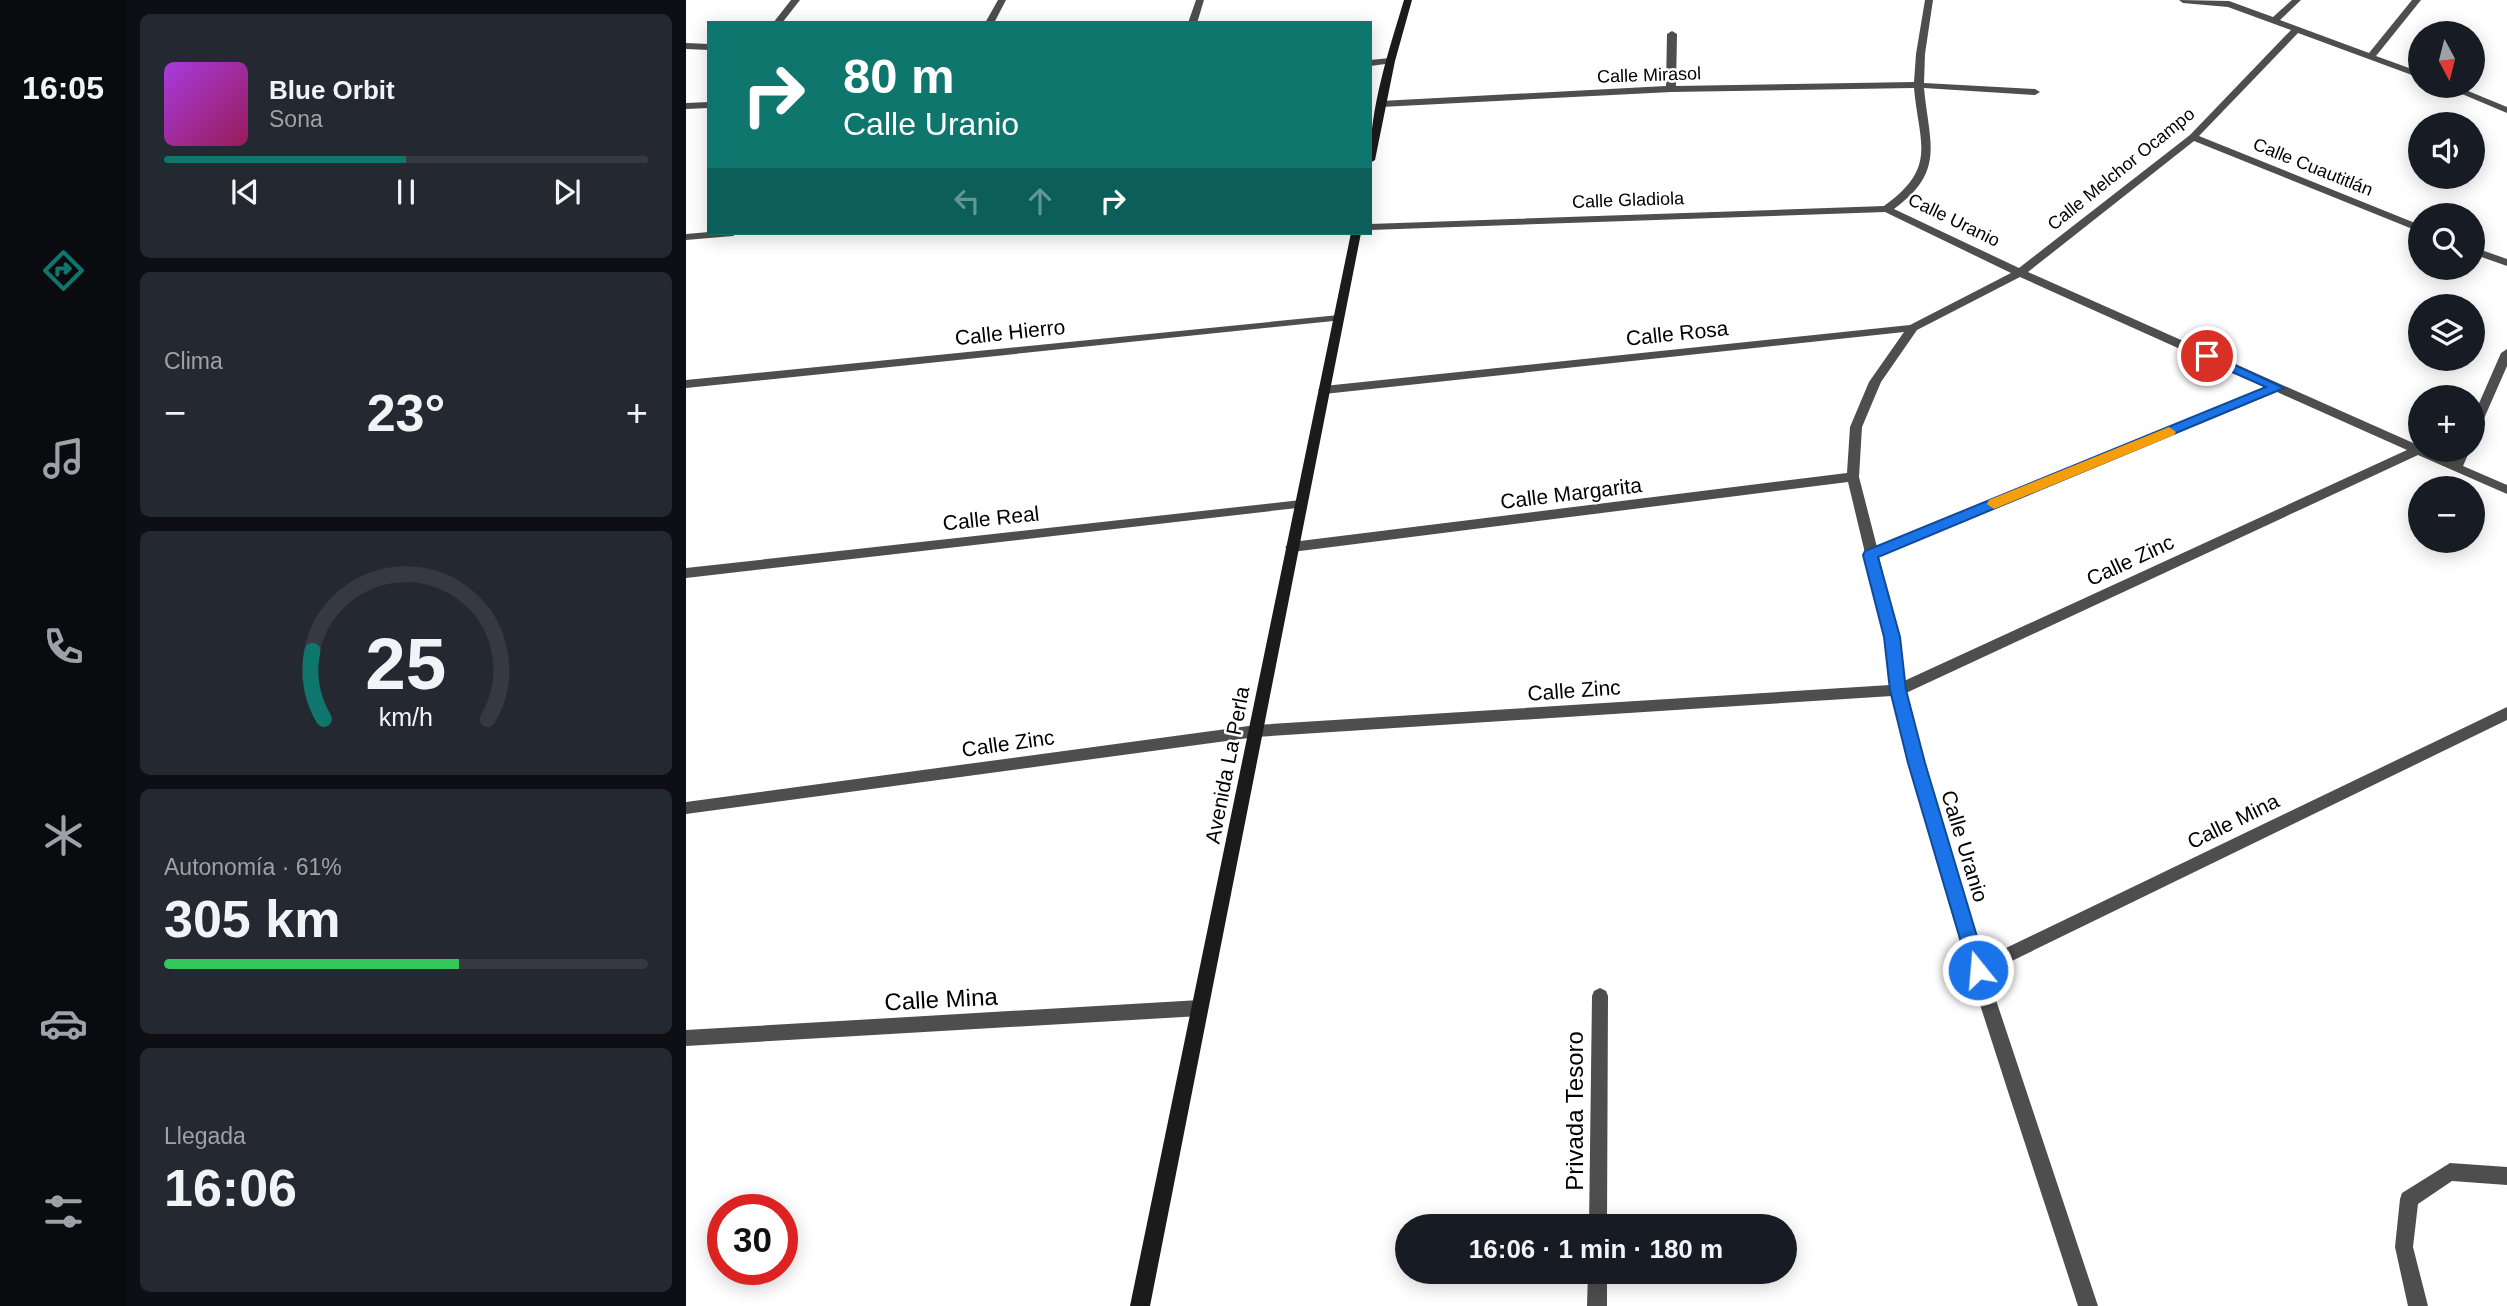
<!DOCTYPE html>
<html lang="es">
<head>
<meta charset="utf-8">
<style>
	:root { --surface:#171b24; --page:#242831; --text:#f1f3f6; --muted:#9ea1a6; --line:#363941; --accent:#0f766e }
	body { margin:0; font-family:Arial,sans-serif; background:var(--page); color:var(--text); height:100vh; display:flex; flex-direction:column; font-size:26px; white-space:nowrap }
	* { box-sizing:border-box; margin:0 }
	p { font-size:23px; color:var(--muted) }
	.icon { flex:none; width:38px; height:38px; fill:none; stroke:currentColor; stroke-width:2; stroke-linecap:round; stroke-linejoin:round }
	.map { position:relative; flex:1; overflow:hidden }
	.drawer { display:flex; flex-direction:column; gap:14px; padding:14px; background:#0d0f14; width:560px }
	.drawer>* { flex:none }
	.hud { position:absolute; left:21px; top:21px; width:665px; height:214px; border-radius:0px; box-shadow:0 4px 18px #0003; background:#0f766e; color:#fff; overflow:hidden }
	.needle { width:46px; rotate:173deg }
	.buttons { position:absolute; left:1722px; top:21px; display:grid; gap:14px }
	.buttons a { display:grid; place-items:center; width:77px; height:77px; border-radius:50%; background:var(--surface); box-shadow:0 4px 18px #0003; font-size:35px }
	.speed { position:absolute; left:21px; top:1194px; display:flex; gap:14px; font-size:35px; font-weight:700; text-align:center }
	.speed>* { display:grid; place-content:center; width:91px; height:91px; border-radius:50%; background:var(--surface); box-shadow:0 4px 18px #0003; line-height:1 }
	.speed .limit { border:10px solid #d22; background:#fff; color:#111 }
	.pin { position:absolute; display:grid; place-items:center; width:60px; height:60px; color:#fff; margin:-30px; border:4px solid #fff; border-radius:50%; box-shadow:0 2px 7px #0007 }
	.me { position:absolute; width:77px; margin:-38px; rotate:343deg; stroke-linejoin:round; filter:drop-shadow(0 0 5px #0008) }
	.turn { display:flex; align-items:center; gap:24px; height:147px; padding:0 21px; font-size:32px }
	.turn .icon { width:91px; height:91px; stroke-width:2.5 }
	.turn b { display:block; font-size:49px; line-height:60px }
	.lanes { display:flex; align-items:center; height:66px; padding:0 21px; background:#0003; justify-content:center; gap:35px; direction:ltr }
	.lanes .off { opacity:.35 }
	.big { font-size:52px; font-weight:700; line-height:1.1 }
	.drawer .card { flex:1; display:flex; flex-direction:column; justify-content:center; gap:10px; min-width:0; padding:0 24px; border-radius:10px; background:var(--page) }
	.drawer .dial { align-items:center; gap:0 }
	.dial svg { height:182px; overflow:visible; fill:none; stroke:var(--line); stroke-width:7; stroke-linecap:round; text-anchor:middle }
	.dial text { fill:var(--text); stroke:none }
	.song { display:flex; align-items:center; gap:21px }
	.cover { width:84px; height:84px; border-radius:10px; background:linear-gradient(135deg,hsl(280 70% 55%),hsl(330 70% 35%)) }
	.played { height:7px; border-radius:4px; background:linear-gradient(90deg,var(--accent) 50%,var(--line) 50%) }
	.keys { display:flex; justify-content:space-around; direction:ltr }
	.heat { display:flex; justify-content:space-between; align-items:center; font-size:38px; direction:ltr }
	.charge { height:10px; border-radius:5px; background:linear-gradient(90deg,#34c759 61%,var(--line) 0) }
	.trip { position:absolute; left:709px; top:1214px; width:402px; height:70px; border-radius:35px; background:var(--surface); box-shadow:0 4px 18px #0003; font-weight:700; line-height:70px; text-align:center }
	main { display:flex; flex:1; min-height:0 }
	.menu { display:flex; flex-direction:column; width:126px; justify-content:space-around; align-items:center; background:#090b0e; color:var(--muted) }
	.menu .icon { width:49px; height:49px }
	.menu .current { color:var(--accent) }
	.menu b { font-size:32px; color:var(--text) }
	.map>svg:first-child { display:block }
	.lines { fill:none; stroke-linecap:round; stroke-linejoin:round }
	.street { fill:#4e4e4e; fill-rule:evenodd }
	.secondary { fill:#1b1b1b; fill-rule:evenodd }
	.route { fill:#1a73e8; stroke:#114b97; stroke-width:2 }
	.slow { fill:#f59e0b }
	.labels { text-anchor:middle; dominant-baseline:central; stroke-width:5; stroke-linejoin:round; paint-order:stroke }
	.far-street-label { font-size:18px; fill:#000; stroke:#fff }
	.street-label { font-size:21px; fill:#000; stroke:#fff }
	.near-street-label { font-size:24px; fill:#000; stroke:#fff }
</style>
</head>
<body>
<main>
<nav class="menu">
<b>16:05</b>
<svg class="icon current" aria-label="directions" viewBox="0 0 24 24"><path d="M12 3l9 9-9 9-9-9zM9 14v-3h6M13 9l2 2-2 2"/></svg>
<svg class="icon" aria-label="music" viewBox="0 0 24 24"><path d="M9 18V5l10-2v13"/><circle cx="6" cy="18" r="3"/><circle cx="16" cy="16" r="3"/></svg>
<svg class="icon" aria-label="phone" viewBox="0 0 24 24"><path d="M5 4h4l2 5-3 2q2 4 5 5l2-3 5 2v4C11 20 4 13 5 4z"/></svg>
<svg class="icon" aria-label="climate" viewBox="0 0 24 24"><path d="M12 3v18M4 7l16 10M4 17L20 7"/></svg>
<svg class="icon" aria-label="car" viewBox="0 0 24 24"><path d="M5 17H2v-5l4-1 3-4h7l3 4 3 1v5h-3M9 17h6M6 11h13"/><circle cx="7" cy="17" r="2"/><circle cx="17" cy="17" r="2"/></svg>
<svg class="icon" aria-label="filters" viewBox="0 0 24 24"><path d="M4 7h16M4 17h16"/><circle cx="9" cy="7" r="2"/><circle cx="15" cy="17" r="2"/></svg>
</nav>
<section class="drawer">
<div class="card">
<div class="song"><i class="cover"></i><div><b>Blue Orbit</b><p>Sona</p></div></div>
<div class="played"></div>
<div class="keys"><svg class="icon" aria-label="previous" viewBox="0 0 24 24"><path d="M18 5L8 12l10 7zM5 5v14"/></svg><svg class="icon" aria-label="pause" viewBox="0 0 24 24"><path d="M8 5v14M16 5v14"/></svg><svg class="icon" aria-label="next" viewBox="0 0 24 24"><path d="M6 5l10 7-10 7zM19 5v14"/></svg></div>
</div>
<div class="card"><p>Clima</p>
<div class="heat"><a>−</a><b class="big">23°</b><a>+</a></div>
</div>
<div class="card dial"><svg viewBox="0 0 100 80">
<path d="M14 69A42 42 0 1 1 86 69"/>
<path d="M14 69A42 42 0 0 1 9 39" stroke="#0f766e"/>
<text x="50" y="56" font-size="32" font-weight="700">25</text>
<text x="50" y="72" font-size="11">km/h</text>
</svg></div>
<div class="card"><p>Autonomía · 61%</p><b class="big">305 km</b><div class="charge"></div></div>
<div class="card"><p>Llegada</p><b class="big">16:06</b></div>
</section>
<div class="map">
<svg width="1821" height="1306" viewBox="0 0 1821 1306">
	<rect width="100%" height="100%" fill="#fff"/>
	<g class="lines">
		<!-- street -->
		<path class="street" d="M105 0H114L96 23H87Z
			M312 0H320L308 23H299Z
			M510 0H518L511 23H502Z
			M1239 0H1247L1239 54 1238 83 1349 89 1354 92 1349 95 1238 88C1243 143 1260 171 1208 209L1333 268 1504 135 1605 30 1542 7 1497 3 1493 0 1543 1 1587 17 1606 0H1615L1594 20 1683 53 1726 0H1735L1690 56 1734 72V78L1612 33 1513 136 1734 225V232L1508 141 1342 272 1734 446V450H1742L1767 461 1772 450H1784L1777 466 1821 485V494L1732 455 1220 693 1237 763 1297 959 1821 707V720L1301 973 1412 1306H1392C1327 1104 1256 902 1206 696L570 737 0 814V802L570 725 1204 685 1199 637 1180 559 1177 555 1179 553 1162 482 606 552 599 547 606 542 1161 473 1164 427 1183 382 1218 332 638 394 632 390 638 386 1224 325 1325 273 1199 212 684 230V224L1198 206C1252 167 1233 144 1228 88L985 92 695 107 690 104 695 101 980 86 981 34 986 31 991 34 990 86 1228 82 1230 54ZM1334 277 1581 388 1191 547 1173 477 1176 427 1195 382 1231 330ZM1591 392 1721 450 1218 681 1213 637 1193 557Z
			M0 43 23 44V50L0 49Z
			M704 58 709 61 707 63 684 66V60Z
			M1757 86H1770L1821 107V113Z
			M23 102V108L0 109V103Z
			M23 232V233H52L47 236 0 240V234Z
			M1787 247 1821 259V266L1787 254Z
			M653 315 657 316V320L0 388V380Z
			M1821 349V366L1793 430 1787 434V417L1815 353Z
			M615 500 621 504 620 507 0 578V568Z
			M914 988 920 991 922 996 921 1227H903L906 996 908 991Z
			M514 1000 520 1003 522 1008 520 1013 514 1016 0 1046V1030Z
			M1764 1163 1821 1167V1185L1766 1181 1732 1204 1727 1247 1742 1306H1722L1709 1247 1714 1199 1716 1193Z
			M902 1272H921V1306H901Z"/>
		<!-- secondary -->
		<path class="secondary" d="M718 0H726L709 61 689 160 684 163C684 107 702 53 718 0Z
			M665 233H675L464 1306H444Z"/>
	</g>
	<!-- route -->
	<path class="route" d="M1521 352 1598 388 1192 557 1214 637 1220 690 1239 763 1301 970 1299 976 1292 978 1285 976 1222 763 1204 690 1198 637 1177 555 1179 551 1580 387 1517 359V353Z"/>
	<!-- slow -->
	<path class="slow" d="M1483 427 1490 432 1488 435 1313 507 1308 509 1301 504 1303 500Z"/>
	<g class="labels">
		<!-- far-street labels -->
		<g class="far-street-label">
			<text transform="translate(963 75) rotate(-2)">Calle Mirasol</text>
			<text transform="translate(1627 167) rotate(22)">Calle Cuautitlán</text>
			<text transform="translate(1435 169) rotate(-39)">Calle Melchor Ocampo</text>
			<text transform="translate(942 200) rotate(-2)">Calle Gladiola</text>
			<text transform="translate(1268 220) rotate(26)">Calle Uranio</text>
		</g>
		<!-- street labels -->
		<g class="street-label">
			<text transform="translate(324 332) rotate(-6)">Calle Hierro</text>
			<text transform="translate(991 333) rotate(-6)">Calle Rosa</text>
			<text transform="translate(885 493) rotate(-7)">Calle Margarita</text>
			<text transform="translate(305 518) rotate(-6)">Calle Real</text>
			<text transform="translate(1444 560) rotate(-25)">Calle Zinc</text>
			<text transform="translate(888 690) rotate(-4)">Calle Zinc</text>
			<text transform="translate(322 743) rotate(-8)">Calle Zinc</text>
			<text transform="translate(541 765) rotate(-79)">Avenida La Perla</text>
			<text transform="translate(1547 821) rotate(-26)">Calle Mina</text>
			<text transform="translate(1279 846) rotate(73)">Calle Uranio</text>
		</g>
		<!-- near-street labels -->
		<g class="near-street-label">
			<text transform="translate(255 999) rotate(-3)">Calle Mina</text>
			<text transform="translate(888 1111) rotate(-90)">Privada Tesoro</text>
		</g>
	</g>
</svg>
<div class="buttons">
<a><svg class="needle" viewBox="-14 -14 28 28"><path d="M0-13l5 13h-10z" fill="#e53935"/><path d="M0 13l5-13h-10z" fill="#9ea1a6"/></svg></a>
<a><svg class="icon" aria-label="sound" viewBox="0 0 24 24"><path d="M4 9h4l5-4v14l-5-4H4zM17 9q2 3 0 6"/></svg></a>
<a><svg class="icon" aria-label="search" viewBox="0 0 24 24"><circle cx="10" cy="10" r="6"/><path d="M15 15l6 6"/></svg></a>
<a><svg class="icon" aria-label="layers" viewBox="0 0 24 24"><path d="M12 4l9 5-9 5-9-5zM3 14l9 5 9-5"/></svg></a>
<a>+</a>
<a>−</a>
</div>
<div class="speed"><div class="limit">30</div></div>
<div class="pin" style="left:1521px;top:356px;background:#d93025"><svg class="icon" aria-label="arrive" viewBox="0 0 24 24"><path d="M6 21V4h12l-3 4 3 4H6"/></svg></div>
<svg class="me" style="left:1292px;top:970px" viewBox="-20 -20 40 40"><circle r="17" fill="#1a73e8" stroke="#fff" stroke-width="3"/><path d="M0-11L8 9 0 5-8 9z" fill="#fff"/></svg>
<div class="trip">16:06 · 1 min · 180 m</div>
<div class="hud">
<div class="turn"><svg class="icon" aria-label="right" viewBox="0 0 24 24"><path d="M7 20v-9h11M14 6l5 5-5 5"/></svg><div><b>80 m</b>Calle Uranio</div></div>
<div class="lanes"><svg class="icon off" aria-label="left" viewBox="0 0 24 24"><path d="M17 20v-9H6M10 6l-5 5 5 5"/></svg><svg class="icon off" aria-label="ahead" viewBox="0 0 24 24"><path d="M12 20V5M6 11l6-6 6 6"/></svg><svg class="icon" aria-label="right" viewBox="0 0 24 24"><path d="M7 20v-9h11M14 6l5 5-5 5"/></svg></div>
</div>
</div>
</main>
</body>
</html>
